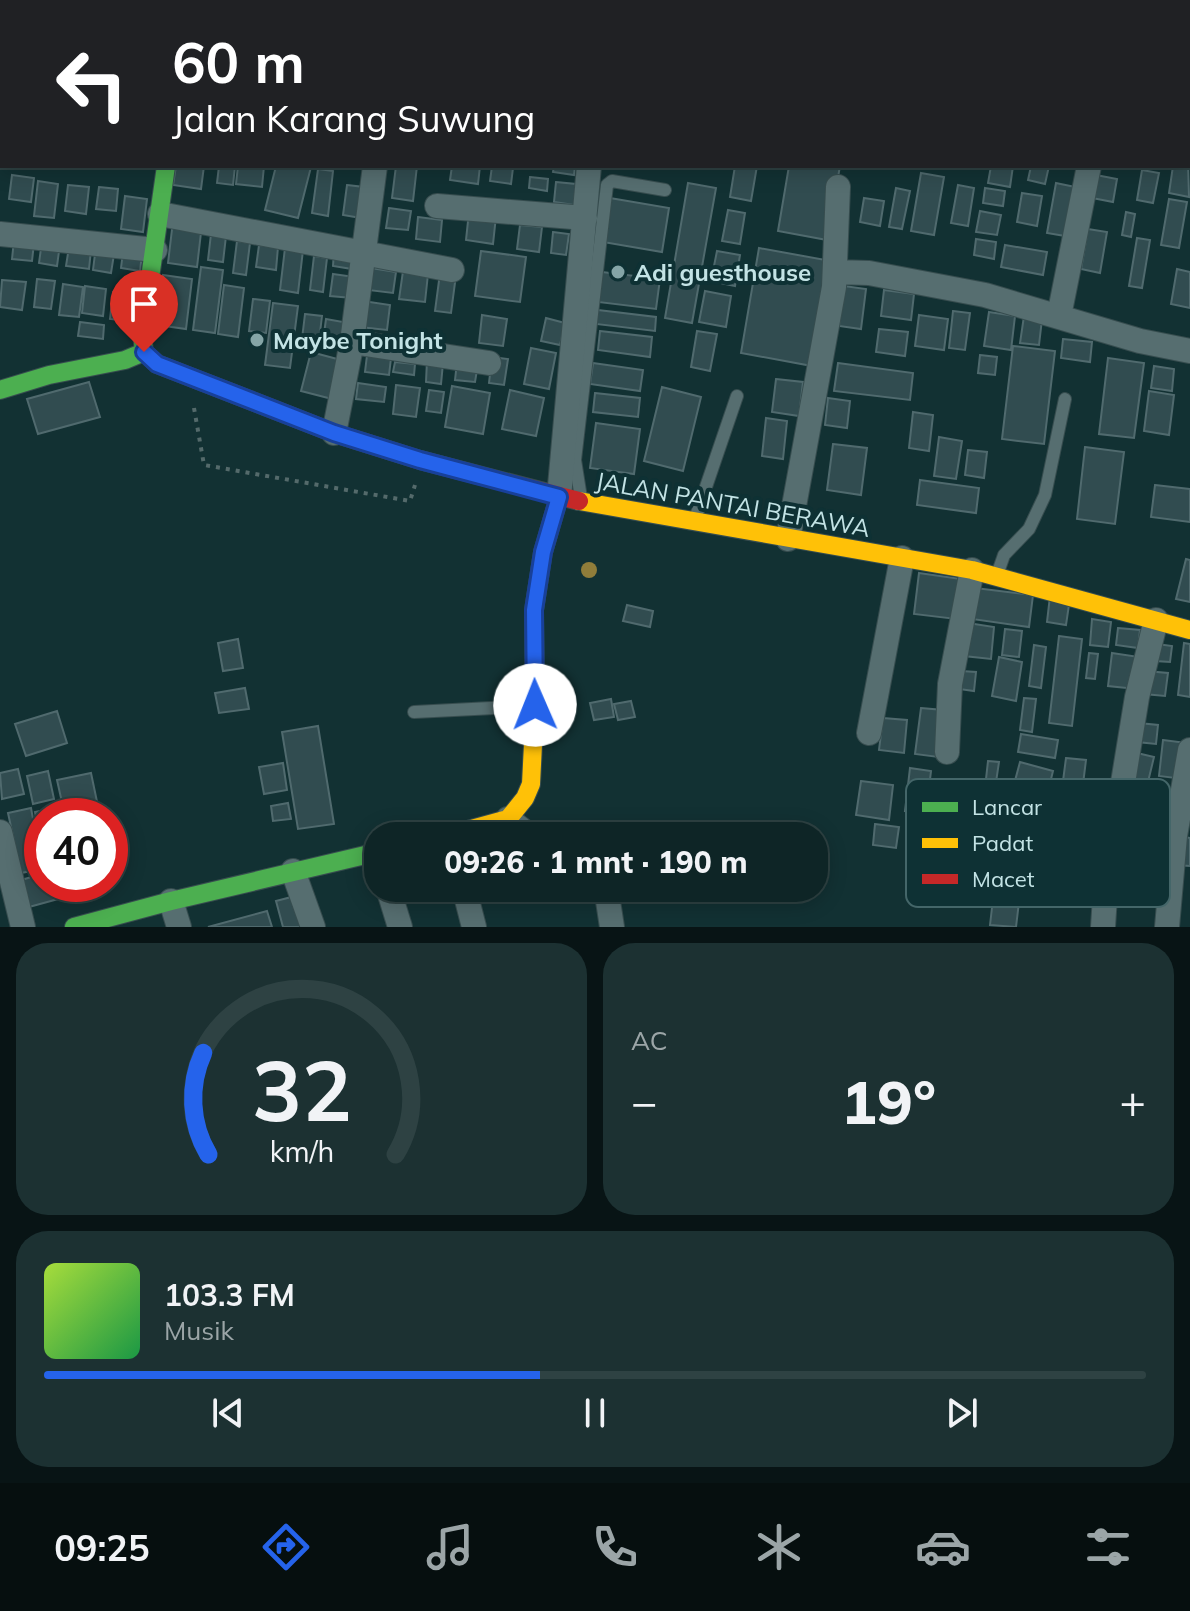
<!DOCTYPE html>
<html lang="id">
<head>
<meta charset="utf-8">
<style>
	:root { --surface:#0e2526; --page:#1c3132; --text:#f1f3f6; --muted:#9ba5a7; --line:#2e4243; --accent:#2563eb }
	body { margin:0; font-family:Mulish,sans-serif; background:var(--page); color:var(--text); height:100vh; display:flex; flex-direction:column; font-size:30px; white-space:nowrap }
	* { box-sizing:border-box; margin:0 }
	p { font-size:26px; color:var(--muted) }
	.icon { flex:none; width:44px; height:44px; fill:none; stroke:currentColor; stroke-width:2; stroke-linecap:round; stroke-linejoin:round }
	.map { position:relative; height:927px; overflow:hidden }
	.panel { display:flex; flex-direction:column; gap:16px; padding:16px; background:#081415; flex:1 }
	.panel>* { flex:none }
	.top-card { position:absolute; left:0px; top:0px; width:1190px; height:168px; box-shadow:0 4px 20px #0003,0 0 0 2px var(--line); background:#202124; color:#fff; overflow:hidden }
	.speed { position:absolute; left:24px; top:798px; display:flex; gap:16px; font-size:40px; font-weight:700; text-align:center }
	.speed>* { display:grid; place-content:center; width:104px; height:104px; border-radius:50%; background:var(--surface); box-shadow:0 4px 20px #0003,0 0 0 2px var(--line); line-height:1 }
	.speed .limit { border:12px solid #d22; background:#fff; color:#111 }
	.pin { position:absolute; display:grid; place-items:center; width:68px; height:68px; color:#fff; margin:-82px -34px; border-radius:50% 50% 50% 0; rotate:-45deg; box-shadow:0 0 8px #0007 }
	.pin .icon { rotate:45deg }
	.me { position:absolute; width:88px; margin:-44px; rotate:359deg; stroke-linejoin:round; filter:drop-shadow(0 0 6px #0008) }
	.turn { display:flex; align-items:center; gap:28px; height:168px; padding:0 40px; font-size:36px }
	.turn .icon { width:104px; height:104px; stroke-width:2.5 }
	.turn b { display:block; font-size:56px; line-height:68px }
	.big { font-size:60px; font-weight:800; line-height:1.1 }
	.panel .widget { flex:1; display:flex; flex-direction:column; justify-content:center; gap:12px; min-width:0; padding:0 28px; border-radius:32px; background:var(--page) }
	.panel .dial { align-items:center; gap:0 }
	.dial svg { height:208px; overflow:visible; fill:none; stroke:var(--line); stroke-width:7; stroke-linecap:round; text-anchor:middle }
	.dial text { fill:var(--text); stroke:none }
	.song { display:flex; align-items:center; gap:24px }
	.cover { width:96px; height:96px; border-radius:12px; background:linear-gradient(135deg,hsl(80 70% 55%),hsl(140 70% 35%)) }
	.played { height:8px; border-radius:4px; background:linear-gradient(90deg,var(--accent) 45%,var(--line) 45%) }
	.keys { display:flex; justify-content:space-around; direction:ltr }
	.heat { display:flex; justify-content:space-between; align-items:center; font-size:44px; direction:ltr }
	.panel .tiles { flex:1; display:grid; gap:16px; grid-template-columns:1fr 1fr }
	.widget:last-child { grid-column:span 2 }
	.trip { position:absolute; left:364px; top:822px; width:464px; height:80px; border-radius:32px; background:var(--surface); box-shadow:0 4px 20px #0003,0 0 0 2px var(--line); font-weight:800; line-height:80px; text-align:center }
	.menu { display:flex; height:128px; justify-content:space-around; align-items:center; background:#060f0f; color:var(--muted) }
	.menu .icon { width:56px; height:56px }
	.menu .active { color:var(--accent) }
	.menu b { font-size:36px; color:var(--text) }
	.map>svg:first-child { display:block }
	.building { fill:#314c50; stroke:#506a6e; stroke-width:2 }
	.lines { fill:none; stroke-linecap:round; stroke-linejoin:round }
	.lane-casing { stroke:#374d4f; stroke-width:14 }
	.street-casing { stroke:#374d4f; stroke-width:26 }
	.fast-casing { stroke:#374d4f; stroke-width:20 }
	.slow-casing { stroke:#374d4f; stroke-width:20 }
	.jam-casing { stroke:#374d4f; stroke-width:20 }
	.path { stroke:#546a6b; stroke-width:4; stroke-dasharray:4 6; stroke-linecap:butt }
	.lane { stroke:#566e70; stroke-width:12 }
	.street { stroke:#566e70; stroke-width:24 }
	.fast { stroke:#4caf50; stroke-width:18 }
	.slow { stroke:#ffc107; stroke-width:18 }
	.jam { stroke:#c62828; stroke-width:18 }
	.tree { fill:#907d3a }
	.route-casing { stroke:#184099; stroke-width:20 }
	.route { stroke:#2563eb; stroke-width:14 }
	.poi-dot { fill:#85a5a7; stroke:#0e3134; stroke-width:3 }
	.labels { text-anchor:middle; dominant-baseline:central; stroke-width:8; stroke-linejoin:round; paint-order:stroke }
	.poi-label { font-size:24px; font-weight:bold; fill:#c3e3e5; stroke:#0e3134; text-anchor:start }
	.street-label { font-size:24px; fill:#c3e3e5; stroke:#0e3134 }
	.key { fill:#0e3134; stroke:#446669; stroke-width:2 }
	.key-label { font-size:22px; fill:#c3e3e5 }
</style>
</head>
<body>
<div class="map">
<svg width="1190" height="927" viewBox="0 0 1190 927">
	<rect width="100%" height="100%" fill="#123133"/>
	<!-- building -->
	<path class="building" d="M1188 162 1189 197 1169 193 1173 166H1188Z
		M176 166H204L201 189 173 185Z
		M219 166H235L233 185 217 183Z
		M238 166H264L262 187 236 184Z
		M276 166 311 167 298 218 265 210Z
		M396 166H417L413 201 392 198Z
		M452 166H480L478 184 450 180Z
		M492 166 513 168 511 184 490 181Z
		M554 166H575L574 175 553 172Z
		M735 166H757L751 201 730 197Z
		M789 166H840L827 240 778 231Z
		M991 166H1013L1010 187 988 183Z
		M1031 166H1049L1045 184 1028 180Z
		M318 169 333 171 328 216 312 213Z
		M1142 170 1159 173 1153 203 1137 200Z
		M921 173 944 177 934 235 911 231Z
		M12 175 34 178 31 202 9 199Z
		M1096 175 1117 179 1113 202 1092 198Z
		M530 177 548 179 547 191 529 188Z
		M38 181 58 184 54 218 34 216Z
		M556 182 576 184 574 205 554 202Z
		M688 183 716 188 692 323 665 318Z
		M1056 183 1080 188 1071 237 1047 233Z
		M68 185 89 187 86 214 65 211Z
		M347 185 364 187 361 218 343 215Z
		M958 185 974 188 968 226 951 223Z
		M99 187 118 189 116 211 96 209Z
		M896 188 910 191 902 229 889 227Z
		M985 188 1005 191 1003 206 983 203Z
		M1022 193 1042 196 1037 226 1017 222Z
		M125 196 147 199 143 232 121 229Z
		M610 198 669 208 662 252 603 242Z
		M864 198 884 201 880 226 860 222Z
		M1169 199 1187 202 1179 248 1161 245Z
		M389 208 411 211 408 230 386 228Z
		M728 210 745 213 740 244 722 241Z
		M980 211 1001 215 997 235 976 232Z
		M469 212 496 216 493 244 466 240Z
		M1126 212 1135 214 1131 237 1122 235Z
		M418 217 442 220 440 242 416 239Z
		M173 221 202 224 197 267 168 263Z
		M520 225 542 227 539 252 517 249Z
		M1088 229 1107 232 1100 273 1081 269Z
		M553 232 569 234 566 255 551 253Z
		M211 234 226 236 223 262 208 260Z
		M1137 238 1150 240 1142 288 1129 286Z
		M976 239 996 242 994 259 974 255Z
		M14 240 34 243 32 261 12 259Z
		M42 241 60 244 57 266 39 263Z
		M237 241 250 243 246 275 233 273Z
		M259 245 278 247 276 270 256 267Z
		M1005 245 1047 252 1043 275 1001 267Z
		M96 246 115 248 111 273 93 270Z
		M69 247 91 250 89 269 66 266Z
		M285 248 303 250 298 293 280 290Z
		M759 248 831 261 812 366 741 353Z
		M334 251 354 254 352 269 333 266Z
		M481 251 526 257 520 302 475 296Z
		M717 251 740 255 735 286 711 281Z
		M123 252 142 254 140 271 121 268Z
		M314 256 327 258 323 292 310 290Z
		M201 267 223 270 215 333 193 330Z
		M371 268 396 272 393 293 368 290Z
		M1177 269 1190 272V308L1171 304Z
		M403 271 428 274 425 302 399 299Z
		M602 272 660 279 656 309 598 302Z
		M440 273 456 275 451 313 435 311Z
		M333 274 355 277 352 298 330 296Z
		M163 275 192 279 186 329 157 325Z
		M37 279 55 281 51 309 34 307Z
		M2 280 26 282 22 310 0 307Z
		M63 284 83 287 79 317 59 315Z
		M224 285 244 288 238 337 218 334Z
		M85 286 106 289 103 316 82 313Z
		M844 286 866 289 861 329 839 326Z
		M884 290 914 294 911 320 881 316Z
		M705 291 731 296 726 327 699 322Z
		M113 292 130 294 126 321 110 319Z
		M253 299 270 301 266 333 249 331Z
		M363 301 390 305 387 330 360 327Z
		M273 303 298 306 290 368 265 365Z
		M598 310 656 317 655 331 596 324Z
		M953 311 970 313 965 350 949 348Z
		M989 312 1015 316 1011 350 984 346Z
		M305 314 322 316 319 341 302 339Z
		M482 315 507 319 503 346 479 343Z
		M919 315 948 319 944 350 915 346Z
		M1024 316 1042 319 1039 345 1020 343Z
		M546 318 565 323 560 345 541 341Z
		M326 319 343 322 341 343 323 341Z
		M80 322 104 325 103 339 78 336Z
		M879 329 908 332 905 356 876 352Z
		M600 331 652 337 650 357 598 350Z
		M697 331 717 334 710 371 691 367Z
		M1063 339 1092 342 1090 362 1061 358Z
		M1013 346 1055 351 1044 444 1002 439Z
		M368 347 392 350 389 375 365 372Z
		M531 348 556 353 549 389 524 384Z
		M311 352 341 360 332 399 301 391Z
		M980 355 997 357 995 375 978 373Z
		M492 357 508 359 504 385 489 383Z
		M1108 358 1144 363 1134 438 1099 434Z
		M427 360 443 363 441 384 426 382Z
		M395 362 415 364 414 375 393 372Z
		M457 362 478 364 475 382 455 380Z
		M593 363 643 370 640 391 590 384Z
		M838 363 913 373 910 400 834 391Z
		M1154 366 1174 369 1172 391 1151 388Z
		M776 379 803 382 799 416 772 412Z
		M89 382 100 417 38 434 27 399Z
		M358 383 386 387 384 402 356 399Z
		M396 385 420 388 416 417 393 414Z
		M452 386 490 393 483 434 445 427Z
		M662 387 701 397 683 471 644 461Z
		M429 390 444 392 441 413 426 411Z
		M510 390 544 398 536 436 502 429Z
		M1149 391 1174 395 1169 435 1144 431Z
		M595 393 640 398 638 417 593 412Z
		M828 398 850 401 847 428 825 425Z
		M913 412 933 415 929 451 909 448Z
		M766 418 787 421 783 459 762 456Z
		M596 423 640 429 634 474 590 468Z
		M939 437 962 441 956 479 934 476Z
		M833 444 867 448 861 495 827 490Z
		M1085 447 1124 452 1115 524 1077 519Z
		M968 450 987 452 984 478 965 475Z
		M920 480 979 488 976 513 917 505Z
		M1155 485 1190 489V522L1151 517Z
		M1186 559 1190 560V602L1176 599Z
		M919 573 961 579 956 619 914 614Z
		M975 588 1033 595 1029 627 972 619Z
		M1050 596 1070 598 1066 625 1047 622Z
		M627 605 653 611 650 627 623 621Z
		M1092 619 1111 622 1108 647 1090 645Z
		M968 623 994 627 991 659 964 656Z
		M1118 628 1140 630 1138 648 1116 645Z
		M1005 629 1022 631 1019 657 1002 655Z
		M1059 636 1082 639 1072 726 1049 723Z
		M238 639 243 668 223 671 218 643Z
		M1184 643 1190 644V697L1178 695Z
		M1157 644 1172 646 1170 662 1155 661Z
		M1034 645 1046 647 1041 688 1029 686Z
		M1089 653 1098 654 1095 679 1086 678Z
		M1112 653 1139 657 1136 689 1108 686Z
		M999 657 1022 662 1016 701 992 696Z
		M961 671 976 672 974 691 959 689Z
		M1146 671 1168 673 1165 696 1144 694Z
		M245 688 249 709 219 713 215 693Z
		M1024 698 1036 699 1032 732 1020 730Z
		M611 699 614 717 594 720 590 703Z
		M631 701 635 717 618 720 614 704Z
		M921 708 943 710 938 757 915 754Z
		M57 711 67 743 26 756 15 724Z
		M883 718 907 720 904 753 879 750Z
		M1139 723 1158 725 1156 744 1137 742Z
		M318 726 334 824 298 829 282 732Z
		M1021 734 1058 740 1055 758 1018 752Z
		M1163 740 1187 743 1183 779 1159 776Z
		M1137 753 1154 757 1147 786 1130 783Z
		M1066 758 1086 760 1083 784 1063 781Z
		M988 761 999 762 995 789 985 788Z
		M1020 762 1053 771 1042 816 1008 807Z
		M283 763 287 790 264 794 259 767Z
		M910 768 931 771 926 813 905 811Z
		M18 769 24 794 2 799 0 773Z
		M48 771 54 799 33 804 27 776Z
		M91 773 100 816H65L57 780Z
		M861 781 893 785 889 820 856 815Z
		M1152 786 1176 791 1172 808 1148 803Z
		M288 803 291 819 273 821 271 806Z
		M31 808 42 869 21 873 8 813Z
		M50 809 52 816H42V832H39L35 812Z
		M875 824 899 827 896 848 873 845Z
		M1181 836 1190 838V866L1177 865Z
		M42 874V884H110V875L113 884 29 907 21 880Z
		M299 895 308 927H283L276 901Z
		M993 899 1019 902 1016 927 990 925Z
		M267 911 272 927H208Z"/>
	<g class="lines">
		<!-- lane casing -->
		<g class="lane-casing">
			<path id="lane" d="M581 498 575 460 607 185 612 181 665 190
				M695 519 737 396
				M997 575 1004 555 1029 529 1045 495 1065 399
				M414 712 532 706"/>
		</g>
		<!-- street casing -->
		<g class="street-casing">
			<path id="street" d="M565 0 572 2
				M189 2V0
				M696 2 697 0
				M811 2V0
				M969 2 970 0
				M1112 2V0
				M1188 69H1190
				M437 206 585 218
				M160 214 452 270
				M0 234 155 250
				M835 272 869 273 985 295 1140 341 1190 351
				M1059 316 1089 166
				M352 342 489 363
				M334 433 352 342 375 166
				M559 497 589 166
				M788 539 834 287 838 187
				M869 733 902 558
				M947 752 950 684 972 570
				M508 819 530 836
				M0 832 23 927
				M293 871 313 927
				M388 888 400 927
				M464 888 474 927
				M606 888 612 927
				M171 901 179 927
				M1103 927 1108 849 1120 801 1137 697 1156 620
				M1167 927 1175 836 1190 750"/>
		</g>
		<!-- fast casing -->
		<g class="fast-casing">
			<path id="fast" d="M0 12H2
				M144 352 142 334 166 166
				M0 390 49 375 125 360 144 352
				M74 927 171 901 378 852"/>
		</g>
		<!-- slow casing -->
		<g class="slow-casing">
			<path id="slow" d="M579 501 972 570 1190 630
				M446 836 508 819 525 798 531 784 535 705 534 610 543 552 559 497"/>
		</g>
		<!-- jam casing -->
		<g class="jam-casing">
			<path id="jam" d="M144 352 157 364 334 433 420 460 579 501"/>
		</g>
		<!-- path -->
		<path class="path" d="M194 408 204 465 410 501 415 485"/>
		<!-- lane -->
		<use href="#lane" class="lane"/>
		<!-- street -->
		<use href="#street" class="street"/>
		<!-- fast -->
		<use href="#fast" class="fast"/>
		<!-- slow -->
		<use href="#slow" class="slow"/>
		<!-- jam -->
		<use href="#jam" class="jam"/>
	</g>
	<!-- trees -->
	<circle class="tree" cx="589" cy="570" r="8"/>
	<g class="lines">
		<!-- route casing -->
		<g class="route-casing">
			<path id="route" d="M144 352 157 364 334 433 420 460 559 497 543 552 534 610 535 705"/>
		</g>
		<!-- route -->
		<use href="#route" class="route"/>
	</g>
	<!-- markers -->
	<g class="poi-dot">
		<circle cx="618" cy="272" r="8"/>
		<circle cx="257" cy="340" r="8"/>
	</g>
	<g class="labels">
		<!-- poi labels -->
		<g class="poi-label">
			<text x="634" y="272">Adi guesthouse</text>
			<text x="273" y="340">Maybe Tonight</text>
		</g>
		<!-- street labels -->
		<g class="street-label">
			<text transform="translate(733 504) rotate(10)">JALAN PANTAI BERAWA</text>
		</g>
	</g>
	<!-- legend -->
	<rect x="906" y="779" width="264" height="128" rx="12" class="key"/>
	<rect x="922" y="802" width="36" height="10" fill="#4caf50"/>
	<rect x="922" y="838" width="36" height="10" fill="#ffc107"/>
	<rect x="922" y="874" width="36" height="10" fill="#c62828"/>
	<g class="key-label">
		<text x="972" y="815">Lancar</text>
		<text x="972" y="851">Padat</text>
		<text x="972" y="887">Macet</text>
	</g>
</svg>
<div class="speed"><div class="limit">40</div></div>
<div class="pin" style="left:144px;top:352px;background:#d93025"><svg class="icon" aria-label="arrive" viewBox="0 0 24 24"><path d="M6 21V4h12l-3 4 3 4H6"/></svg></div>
<svg class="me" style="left:535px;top:705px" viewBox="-20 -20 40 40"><circle r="19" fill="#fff"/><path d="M0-13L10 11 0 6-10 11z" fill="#2563eb"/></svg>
<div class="trip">09:26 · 1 mnt · 190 m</div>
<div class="top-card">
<div class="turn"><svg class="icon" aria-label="left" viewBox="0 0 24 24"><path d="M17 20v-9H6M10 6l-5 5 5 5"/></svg><div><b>60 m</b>Jalan Karang Suwung</div></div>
</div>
</div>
<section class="panel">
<div class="tiles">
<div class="widget dial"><svg viewBox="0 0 100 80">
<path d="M14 69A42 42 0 1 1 86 69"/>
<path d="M14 69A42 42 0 0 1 12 30" stroke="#2563eb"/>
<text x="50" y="56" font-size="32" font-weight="700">32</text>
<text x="50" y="72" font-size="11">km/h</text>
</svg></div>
<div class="widget"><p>AC</p>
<div class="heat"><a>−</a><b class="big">19°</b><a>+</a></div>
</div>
<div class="widget">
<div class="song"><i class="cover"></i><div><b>103.3 FM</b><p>Musik</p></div></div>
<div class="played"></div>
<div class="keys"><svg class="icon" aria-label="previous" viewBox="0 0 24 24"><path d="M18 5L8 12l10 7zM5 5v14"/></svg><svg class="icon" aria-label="pause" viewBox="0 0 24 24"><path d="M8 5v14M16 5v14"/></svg><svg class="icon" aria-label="next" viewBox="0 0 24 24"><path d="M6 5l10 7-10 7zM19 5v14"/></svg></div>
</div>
</div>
</section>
<nav class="menu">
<b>09:25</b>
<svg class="icon active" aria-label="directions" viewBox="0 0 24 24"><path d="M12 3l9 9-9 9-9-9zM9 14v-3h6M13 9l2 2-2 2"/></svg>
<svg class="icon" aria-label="music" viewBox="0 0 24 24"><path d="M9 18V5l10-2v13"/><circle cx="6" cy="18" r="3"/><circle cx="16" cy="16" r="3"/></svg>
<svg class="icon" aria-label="phone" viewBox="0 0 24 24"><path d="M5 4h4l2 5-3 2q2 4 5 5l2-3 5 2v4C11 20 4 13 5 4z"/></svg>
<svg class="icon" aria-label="climate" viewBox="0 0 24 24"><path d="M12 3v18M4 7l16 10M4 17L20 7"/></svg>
<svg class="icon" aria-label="car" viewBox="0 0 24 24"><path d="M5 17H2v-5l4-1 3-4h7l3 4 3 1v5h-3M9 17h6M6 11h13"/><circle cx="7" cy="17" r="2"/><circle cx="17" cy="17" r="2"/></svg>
<svg class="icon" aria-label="filters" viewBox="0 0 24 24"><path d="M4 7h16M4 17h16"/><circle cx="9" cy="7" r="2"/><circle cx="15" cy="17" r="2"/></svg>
</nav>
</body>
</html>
